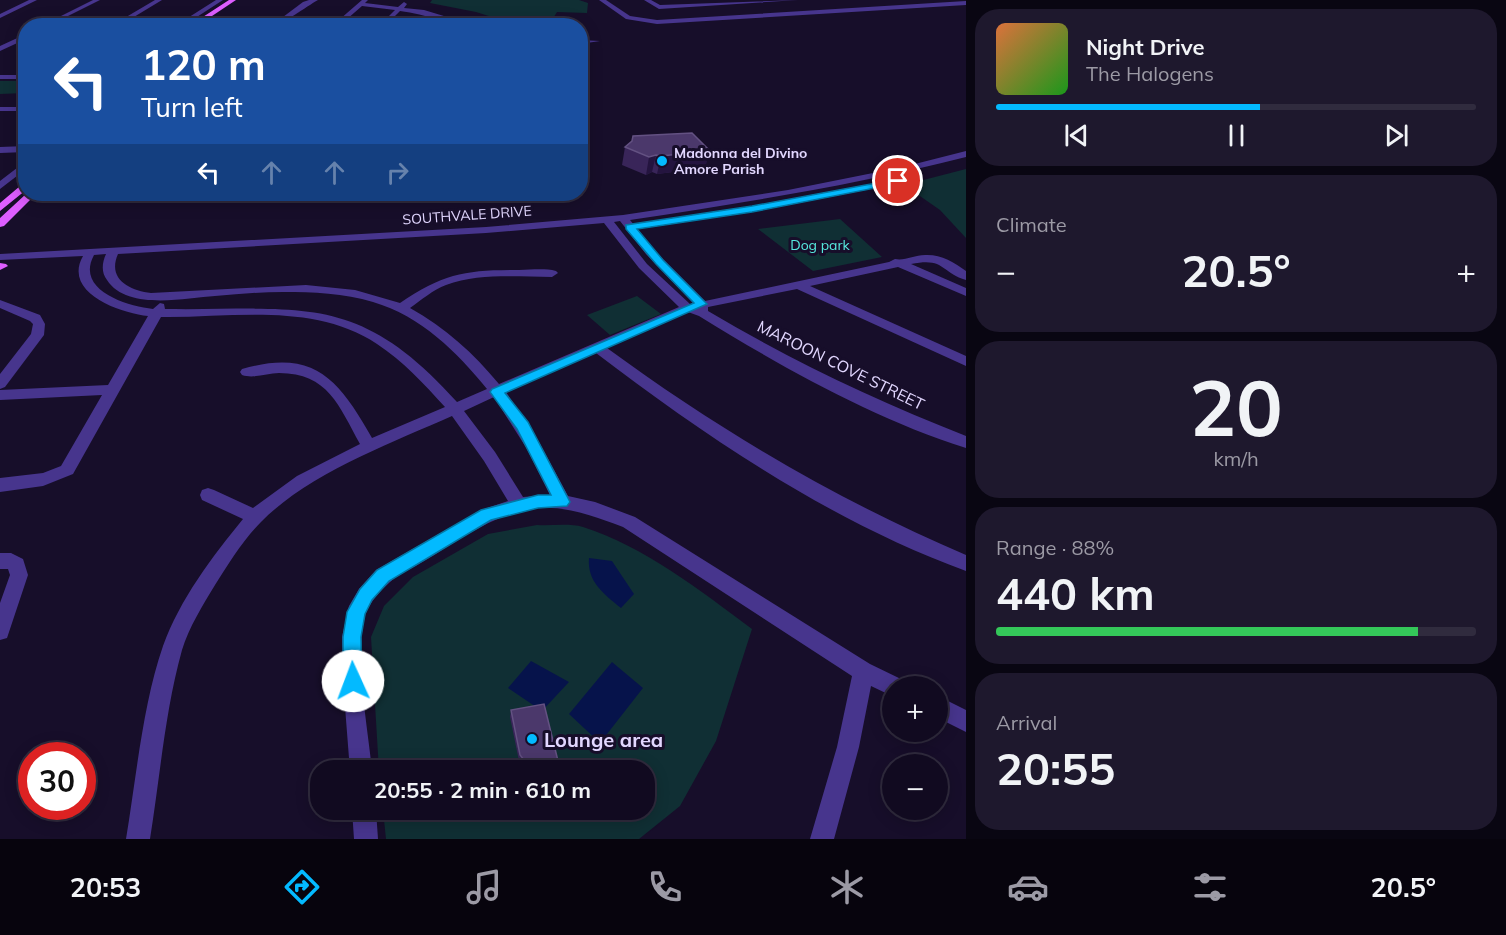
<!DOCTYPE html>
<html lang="en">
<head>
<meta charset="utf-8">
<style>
	:root { --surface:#110a20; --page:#1e182d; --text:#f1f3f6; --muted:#9c9aa5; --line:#302b3e; --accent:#03baff }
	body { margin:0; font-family:Mulish,sans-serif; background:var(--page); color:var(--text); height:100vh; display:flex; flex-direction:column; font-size:22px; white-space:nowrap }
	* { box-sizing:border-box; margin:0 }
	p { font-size:20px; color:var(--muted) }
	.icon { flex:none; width:33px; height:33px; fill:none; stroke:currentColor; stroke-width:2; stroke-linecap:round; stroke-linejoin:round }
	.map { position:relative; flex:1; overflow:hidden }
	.sheet { display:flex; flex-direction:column; gap:9px; padding:9px; background:#090612; width:540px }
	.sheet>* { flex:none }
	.hud { position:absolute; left:18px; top:18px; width:570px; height:183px; border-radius:24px; box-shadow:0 3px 15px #0003,0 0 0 2px var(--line); background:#1a4fa0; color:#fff; overflow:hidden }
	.tools { position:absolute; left:882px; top:676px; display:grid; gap:12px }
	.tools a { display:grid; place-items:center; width:66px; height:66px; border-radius:50%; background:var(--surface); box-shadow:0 3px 15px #0003,0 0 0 2px var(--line); font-size:30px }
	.speed { position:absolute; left:18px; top:742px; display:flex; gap:12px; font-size:30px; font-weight:700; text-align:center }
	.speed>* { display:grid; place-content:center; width:78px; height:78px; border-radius:50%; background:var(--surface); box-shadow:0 3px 15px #0003,0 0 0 2px var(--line); line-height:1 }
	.speed .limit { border:9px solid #d22; background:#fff; color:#111 }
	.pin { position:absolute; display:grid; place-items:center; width:51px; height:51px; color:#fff; margin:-26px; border:3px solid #fff; border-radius:50%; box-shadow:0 2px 6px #0007 }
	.me { position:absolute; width:66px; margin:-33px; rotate:358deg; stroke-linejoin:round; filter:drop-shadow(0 0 4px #0008) }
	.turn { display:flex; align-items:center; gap:21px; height:126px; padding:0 24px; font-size:27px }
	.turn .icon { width:78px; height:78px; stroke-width:2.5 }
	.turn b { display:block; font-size:42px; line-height:51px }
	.lanes { display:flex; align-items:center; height:57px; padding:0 24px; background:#0003; justify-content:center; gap:30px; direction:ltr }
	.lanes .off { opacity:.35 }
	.big { font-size:45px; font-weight:700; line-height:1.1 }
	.sheet .widget { flex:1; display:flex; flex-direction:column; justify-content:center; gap:9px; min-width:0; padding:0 21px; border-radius:24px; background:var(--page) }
	.sheet .dial { align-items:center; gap:0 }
	.dial b { font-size:78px; line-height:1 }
	.song { display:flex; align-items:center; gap:18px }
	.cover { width:72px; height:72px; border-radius:9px; background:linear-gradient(135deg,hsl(20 70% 55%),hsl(120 70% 35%)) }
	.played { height:6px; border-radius:3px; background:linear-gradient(90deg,var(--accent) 55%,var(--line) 55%) }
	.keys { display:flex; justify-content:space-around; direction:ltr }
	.heat { display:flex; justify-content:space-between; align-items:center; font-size:33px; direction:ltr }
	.charge { height:9px; border-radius:4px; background:linear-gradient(90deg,#34c759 88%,var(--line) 0) }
	.trip { position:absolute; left:310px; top:760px; width:345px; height:60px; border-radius:24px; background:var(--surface); box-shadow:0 3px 15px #0003,0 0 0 2px var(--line); font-weight:700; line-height:60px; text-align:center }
	.tabs { display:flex; height:96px; justify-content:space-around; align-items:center; background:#07040d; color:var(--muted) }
	.tabs .icon { width:42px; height:42px }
	.tabs .on { color:var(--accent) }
	.tabs b { font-size:27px; color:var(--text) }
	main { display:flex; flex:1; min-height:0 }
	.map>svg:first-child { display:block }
	.green { fill:#102f34 }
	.water { fill:#06134b }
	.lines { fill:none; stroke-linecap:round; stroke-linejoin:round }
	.minor { fill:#47358d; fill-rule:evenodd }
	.major { fill:#de5eff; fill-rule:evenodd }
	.wall { fill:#392559 }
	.shaded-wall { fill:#24143f }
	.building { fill:#4b386b; stroke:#635182; stroke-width:1.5 }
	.route { fill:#03baff; stroke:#0279a6; stroke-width:1.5 }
	.poi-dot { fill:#03baff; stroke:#170e2a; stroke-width:2 }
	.labels { text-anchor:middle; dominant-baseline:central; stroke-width:6; stroke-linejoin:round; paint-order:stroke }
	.far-poi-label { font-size:14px; font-weight:bold; fill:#e2d7ff; stroke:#170e2a; text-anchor:start }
	.far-street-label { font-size:14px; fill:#e2d7ff; stroke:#170e2a }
	.far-park-label { font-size:14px; fill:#57ebdf; stroke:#170e2a }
	.street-label { font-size:16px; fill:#e2d7ff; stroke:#170e2a }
	.near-poi-label { font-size:20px; font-weight:bold; fill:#e2d7ff; stroke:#170e2a; text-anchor:start }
</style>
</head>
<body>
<main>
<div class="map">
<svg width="966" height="839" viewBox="0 0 966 839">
	<rect width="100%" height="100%" fill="#170e2a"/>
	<!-- green -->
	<path class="green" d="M432 0H579L588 3 587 13 557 12 552 20 495 18 476 12 430 3Z
		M0 81H25V93L0 94Z
		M966 169V238L940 210 904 185Z
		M840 219 882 257 813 271 758 229Z
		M637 296 661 314 610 335 587 315Z
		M537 525C551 526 569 523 583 527 645 547 701 591 752 629L716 741 680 806 639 839H386L383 810H645V771H379L371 637 384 606 413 577 488 534Z"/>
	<!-- water -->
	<path class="water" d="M589 558 612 561 634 594 621 608C604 594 587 582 589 558Z
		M531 661 569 682 542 711 508 688Z
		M612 662 643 688 600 743 569 714Z"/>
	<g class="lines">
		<!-- minor -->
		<path class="minor" d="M29 0H37L0 18V14Z
			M93 0H100L60 20 116 23 155 0H162L124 23 163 26H97L49 22Z
			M216 0H223L183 26H175Z
			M309 0H318C307 6 281 26 271 26L303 2Z
			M362 0H368L365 3 398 7 404 2 407 4 404 8 424 10 477 26C451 26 426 14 400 11L390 21 408 26H379L395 10 362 6 339 26H332Z
			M599 0H606L630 16 657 20 966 1V5L657 24 626 19Z
			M644 0H651L660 5 798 0 659 9Z
			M26 34V39L0 51V46Z
			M580 40 600 41 580 44Z
			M580 69 584 71V82L580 84Z
			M0 75H26V79H0Z
			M0 107H26V111H0Z
			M26 146V152L0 153V147Z
			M966 151V157C855 185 743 203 630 220L654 250 705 301 889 262 895 259C905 261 914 255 925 255 940 254 954 262 966 271V280C940 272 945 257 911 264L966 288V296L898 267 810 286 966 356V366L797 289 708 307V311C792 361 875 400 966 436V448C874 419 780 366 699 316L688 312 607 348C719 430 837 500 966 555V571C832 522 709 439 596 353L506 392 539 442 568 496 595 502 635 517 870 664 903 680 906 687H892V696L871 686 859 747 834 839H810L837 747 852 676 623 527C596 517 568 506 539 508 497 511 459 541 424 561 413 568 398 574 389 583 380 591 368 604 365 616 354 658 368 727 372 771H350L343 681 342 637 349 606 359 589 376 570 481 510 508 501 484 461 452 416C391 443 308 474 261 522 243 540 229 563 215 585 203 605 189 627 182 650 165 711 160 777 150 839H126C136 779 143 703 163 646 180 599 212 557 243 519L202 500 200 495 202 490 208 488 214 490 253 508 297 476 360 444C339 406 328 373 279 373 267 373 254 379 242 375L240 372 242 369C315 348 339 380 372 438L445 407C424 384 403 361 377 344 314 302 233 318 161 317L73 474 43 486 0 492V478L43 473 61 466 102 395 0 400V390L108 385 148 316C121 313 62 293 83 256L0 260V254L486 227 623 215 788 190 903 167ZM620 221 646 254 693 303 690 304 647 264 614 222ZM604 223 639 268 679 307 499 384C473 353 446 328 410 308 421 300 433 290 446 285 479 273 517 277 552 277L558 273 556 271C544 268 531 270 519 270 466 270 444 273 400 303L355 290 306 285 151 293C129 290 107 279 118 254L486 233ZM106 254C102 263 101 272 107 280 127 311 185 298 215 296 238 294 260 292 283 292 313 292 344 293 373 302 421 316 457 352 487 389L457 402C357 290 300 311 165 309L164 304 160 303 153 309C126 306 75 290 94 255ZM494 397 527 449 550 495 523 497 495 452 464 411Z
			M26 161V169L0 189V181Z
			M0 300 40 315 45 324 44 335 5 387 0 389V374L31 334 33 324 30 321 0 308Z
			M0 553H11L23 559 28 575 7 638 0 640V603L10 575 8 569H0Z
			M938 696 966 710V732L938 718Z
			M352 810H376L378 839H354Z"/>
		<!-- major -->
		<path class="major" d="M229 0H236L197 26H189Z
			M26 181V190L0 211V203Z
			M26 194H36L4 226 0 227V218Z
			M0 263 6 264 8 266 0 270Z"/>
	</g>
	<!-- wall -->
	<path class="wall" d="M632 141 705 168 657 174 652 172 646 175 622 165 625 147Z
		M511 710 558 761 556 767 535 771H527L519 761 510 717Z"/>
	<!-- shaded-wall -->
	<path class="shaded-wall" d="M710 151 705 168 657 174 661 156Z
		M656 155 652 172 646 175 649 157Z"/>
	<!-- building -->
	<path class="building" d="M692 133 710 151 661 156 656 155 649 157 625 147 632 141 633 136Z
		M544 704 558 761 529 766 520 755 511 710Z"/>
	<!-- route -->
	<path class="route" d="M898 179H901V183L752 212 637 229 663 260 707 304 505 393 528 422 570 502 567 506 538 508 491 520 389 581 372 600 365 614 361 637 362 681 360 688 353 691 346 688 343 681V637L347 612 360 589 377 570 481 510 538 495H551L517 429 490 392 492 389 694 303 656 264 626 229V225L752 206Z"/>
	<!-- markers -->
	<g class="poi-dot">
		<circle cx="662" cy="161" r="6"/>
		<circle cx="532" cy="739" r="6"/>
	</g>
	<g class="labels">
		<!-- far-poi labels -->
		<g class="far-poi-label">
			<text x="674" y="153">Madonna del Divino<tspan x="674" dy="16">Amore Parish</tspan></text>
		</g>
		<!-- far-street labels -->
		<g class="far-street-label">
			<text transform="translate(467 215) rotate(-4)">SOUTHVALE DRIVE</text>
		</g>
		<!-- far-park labels -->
		<g class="far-park-label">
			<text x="820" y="245">Dog park</text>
		</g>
		<!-- street labels -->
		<g class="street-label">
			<text transform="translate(841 365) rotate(26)">MAROON COVE STREET</text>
		</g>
		<!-- near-poi labels -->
		<g class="near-poi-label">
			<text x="544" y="739">Lounge area</text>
		</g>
	</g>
</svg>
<div class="tools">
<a>+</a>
<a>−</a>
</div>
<div class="speed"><div class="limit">30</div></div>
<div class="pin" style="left:898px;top:181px;background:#d93025"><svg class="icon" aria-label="arrive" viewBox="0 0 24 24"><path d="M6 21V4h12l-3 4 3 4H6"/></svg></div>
<svg class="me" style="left:353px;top:681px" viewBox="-20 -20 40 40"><circle r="19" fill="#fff"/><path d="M0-13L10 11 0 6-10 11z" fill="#03baff"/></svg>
<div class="trip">20:55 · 2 min · 610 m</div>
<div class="hud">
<div class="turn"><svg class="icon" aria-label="left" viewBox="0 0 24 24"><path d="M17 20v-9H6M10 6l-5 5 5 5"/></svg><div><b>120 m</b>Turn left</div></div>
<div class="lanes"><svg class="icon" aria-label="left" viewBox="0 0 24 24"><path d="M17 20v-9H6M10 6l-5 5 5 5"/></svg><svg class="icon off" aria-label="ahead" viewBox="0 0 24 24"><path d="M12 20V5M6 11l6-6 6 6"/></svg><svg class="icon off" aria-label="ahead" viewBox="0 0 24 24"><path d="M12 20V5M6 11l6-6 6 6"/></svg><svg class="icon off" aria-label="right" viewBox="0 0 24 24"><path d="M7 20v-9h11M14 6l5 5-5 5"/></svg></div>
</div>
</div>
<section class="sheet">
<div class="widget">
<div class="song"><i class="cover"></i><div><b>Night Drive</b><p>The Halogens</p></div></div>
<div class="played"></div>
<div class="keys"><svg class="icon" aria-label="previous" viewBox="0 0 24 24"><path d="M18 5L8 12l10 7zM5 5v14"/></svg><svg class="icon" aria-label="pause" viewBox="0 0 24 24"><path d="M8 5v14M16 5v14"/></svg><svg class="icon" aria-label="next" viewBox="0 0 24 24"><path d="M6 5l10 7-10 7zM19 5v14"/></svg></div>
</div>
<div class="widget"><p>Climate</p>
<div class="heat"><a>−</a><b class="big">20.5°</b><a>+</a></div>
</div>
<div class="widget dial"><b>20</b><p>km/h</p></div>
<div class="widget"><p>Range · 88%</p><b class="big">440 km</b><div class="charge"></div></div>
<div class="widget"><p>Arrival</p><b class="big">20:55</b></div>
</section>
</main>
<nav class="tabs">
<b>20:53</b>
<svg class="icon on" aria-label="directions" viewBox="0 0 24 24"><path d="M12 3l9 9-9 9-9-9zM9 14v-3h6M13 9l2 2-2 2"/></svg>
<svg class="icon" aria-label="music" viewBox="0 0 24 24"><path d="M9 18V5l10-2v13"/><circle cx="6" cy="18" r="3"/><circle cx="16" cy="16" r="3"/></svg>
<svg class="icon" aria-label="phone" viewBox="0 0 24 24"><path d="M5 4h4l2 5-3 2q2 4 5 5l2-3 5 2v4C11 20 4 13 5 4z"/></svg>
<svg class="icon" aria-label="climate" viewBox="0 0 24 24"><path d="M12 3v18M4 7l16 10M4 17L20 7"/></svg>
<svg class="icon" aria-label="car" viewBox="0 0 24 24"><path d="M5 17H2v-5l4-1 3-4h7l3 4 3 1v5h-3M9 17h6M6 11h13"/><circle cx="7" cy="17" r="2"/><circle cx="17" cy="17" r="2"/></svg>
<svg class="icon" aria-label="filters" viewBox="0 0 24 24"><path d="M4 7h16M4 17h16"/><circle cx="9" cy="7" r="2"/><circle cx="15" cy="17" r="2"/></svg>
<b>20.5°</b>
</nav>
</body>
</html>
